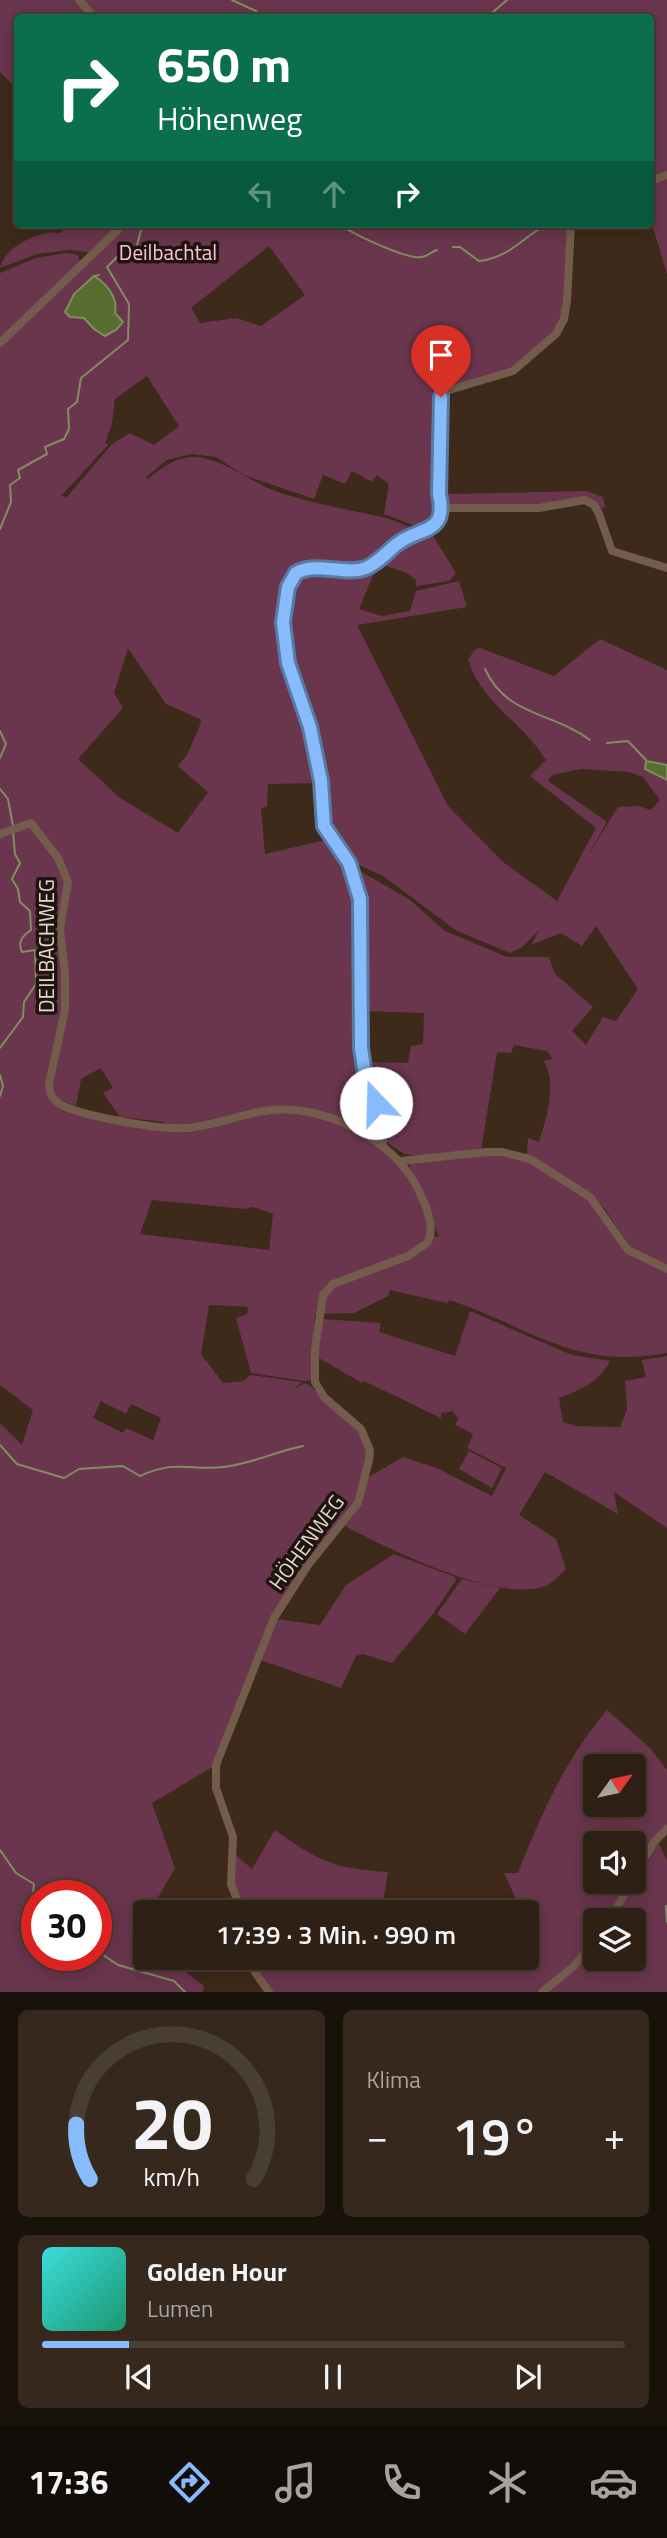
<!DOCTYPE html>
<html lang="de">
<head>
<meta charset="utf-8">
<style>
	:root { --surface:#2e2014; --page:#36281d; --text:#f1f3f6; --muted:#a7a3a0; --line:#493e34; --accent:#87bbfb }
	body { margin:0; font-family:"Titillium Web",sans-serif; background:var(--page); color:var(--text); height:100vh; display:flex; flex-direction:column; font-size:26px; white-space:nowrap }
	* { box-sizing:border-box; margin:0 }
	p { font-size:23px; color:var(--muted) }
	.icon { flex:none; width:38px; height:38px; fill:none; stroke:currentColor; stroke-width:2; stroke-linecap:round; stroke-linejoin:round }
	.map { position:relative; height:1992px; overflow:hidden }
	.drawer { display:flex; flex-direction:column; gap:18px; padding:18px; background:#19120b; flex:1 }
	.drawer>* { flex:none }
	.top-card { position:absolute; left:14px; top:14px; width:640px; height:214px; border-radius:7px; box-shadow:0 4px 18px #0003,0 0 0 2px var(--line); background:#0b6e4f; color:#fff; overflow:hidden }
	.needle { width:46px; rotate:57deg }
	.controls { position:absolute; left:583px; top:1754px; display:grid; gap:14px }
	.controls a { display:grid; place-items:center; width:63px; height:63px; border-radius:7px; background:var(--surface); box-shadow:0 4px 18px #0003,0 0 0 2px var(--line); font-size:35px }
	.speed { position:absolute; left:21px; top:1880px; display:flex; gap:14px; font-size:35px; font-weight:700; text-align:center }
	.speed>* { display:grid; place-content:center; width:91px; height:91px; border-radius:50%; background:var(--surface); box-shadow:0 4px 18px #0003,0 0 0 2px var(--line); line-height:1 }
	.speed .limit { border:10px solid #d22; background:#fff; color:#111 }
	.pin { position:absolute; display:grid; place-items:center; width:60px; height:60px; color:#fff; margin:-72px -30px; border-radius:50% 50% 50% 0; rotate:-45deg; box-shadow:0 0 7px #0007 }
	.pin .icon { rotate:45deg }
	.me { position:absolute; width:77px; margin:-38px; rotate:339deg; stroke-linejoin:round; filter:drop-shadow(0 0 5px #0008) }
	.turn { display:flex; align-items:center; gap:24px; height:147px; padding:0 28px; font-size:32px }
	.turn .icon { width:91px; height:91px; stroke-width:2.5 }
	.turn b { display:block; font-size:49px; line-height:60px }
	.lanes { display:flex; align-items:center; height:66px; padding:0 28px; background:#0003; justify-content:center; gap:35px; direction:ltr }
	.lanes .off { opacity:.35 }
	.big { font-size:52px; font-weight:600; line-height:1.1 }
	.drawer .widget { flex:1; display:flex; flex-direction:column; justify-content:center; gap:10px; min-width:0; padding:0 24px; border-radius:10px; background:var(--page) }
	.drawer .dial { align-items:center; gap:0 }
	.dial svg { height:182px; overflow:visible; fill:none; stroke:var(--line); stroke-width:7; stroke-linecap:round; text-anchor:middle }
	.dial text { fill:var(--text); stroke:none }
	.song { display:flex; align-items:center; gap:21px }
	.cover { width:84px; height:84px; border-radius:10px; background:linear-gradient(135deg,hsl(180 70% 55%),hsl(160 70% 35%)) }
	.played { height:7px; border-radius:4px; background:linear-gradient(90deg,var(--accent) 15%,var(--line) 15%) }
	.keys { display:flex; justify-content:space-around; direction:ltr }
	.heat { display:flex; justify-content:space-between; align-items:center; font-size:38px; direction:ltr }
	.drawer .tiles { flex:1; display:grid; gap:18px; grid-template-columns:1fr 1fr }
	.widget:last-child { grid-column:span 2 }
	.trip { position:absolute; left:133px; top:1900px; width:406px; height:70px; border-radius:7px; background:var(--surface); box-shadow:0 4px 18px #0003,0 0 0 2px var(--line); font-weight:600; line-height:70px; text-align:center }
	.menu { display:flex; height:112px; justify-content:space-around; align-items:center; background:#120d08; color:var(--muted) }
	.menu .icon { width:49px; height:49px }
	.menu .on { color:var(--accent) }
	.menu b { font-size:32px; color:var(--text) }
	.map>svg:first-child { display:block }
	.green { fill:#6a364d; fill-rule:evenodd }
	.water { fill:#586d30; stroke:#828d60; stroke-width:2 }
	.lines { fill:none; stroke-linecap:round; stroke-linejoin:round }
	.stream { stroke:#828d60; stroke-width:2 }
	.minor { stroke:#735c4b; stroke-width:8 }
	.route-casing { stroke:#587aa3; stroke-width:18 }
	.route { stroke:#87bbfb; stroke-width:12 }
	.labels { text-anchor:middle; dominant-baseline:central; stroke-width:7; stroke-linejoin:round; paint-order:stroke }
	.park-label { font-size:21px; fill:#fbc1d7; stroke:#1e150e }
	.street-label { font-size:21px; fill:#e5d8cf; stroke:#1e150e }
</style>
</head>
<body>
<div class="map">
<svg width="667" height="1992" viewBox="0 0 667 1992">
	<rect width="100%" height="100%" fill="#3d2a1a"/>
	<!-- green -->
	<path class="green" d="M0 0H76L93 17 18 18 17 89 0 72Z
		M82 0H667V274L651 221V18H99Z
		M68 224H121L89 252 68 250 37 254 0 268C5 246 41 229 61 233Z
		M128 224H569C567 274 577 313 538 350 525 362 513 370 497 375 477 380 452 383 438 399V505L429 528 413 525 384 514 389 484 377 475 372 482 352 471 345 484 323 475 314 499 244 475 216 457 191 454 167 460 146 477 148 479C162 468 176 456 195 457 225 459 249 482 278 492 312 504 347 509 382 517 396 520 408 528 422 530L398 542 366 566 300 568 288 580 284 602 288 603 293 580 308 571 374 573 359 609 382 616 410 611 416 591 459 581 467 607 357 625 448 806 503 862 557 901 596 828 530 776 546 760C521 720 484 706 468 660L475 649 480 648 554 676 600 639 667 670V1265L632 1249 604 1208 591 1194 527 1154 528 1138 539 1142C547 1116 557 1085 544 1061L553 1059 547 1051 514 1045 511 1053 497 1052 481 1150 428 1157 404 1154 385 1141 381 1112 365 1069 364 1062 408 1063 411 1046 423 1044 424 1013 363 1011 361 899 351 866 409 899 445 931 507 957H549L555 974 593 1007 572 1031 586 1045 603 1017 616 1021 638 989 596 926 582 946 561 933 531 945 539 930 521 948 510 953 457 931 383 876 350 861 325 821 322 775 311 724 308 725 319 783 268 784 267 807 261 808 265 854 330 839 347 863 359 898 356 947 360 1057 380 1124 381 1150C407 1170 431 1201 427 1235L439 1237 408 1162 503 1154 526 1159 588 1197 600 1210 628 1252 667 1271V1353C574 1370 532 1328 450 1300L447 1303 390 1290 388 1296 354 1313 315 1314 312 1380 304 1381 251 1373 236 1318 247 1314 248 1307 209 1305 201 1354 223 1383 243 1381 251 1375 302 1382 293 1390 304 1383C313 1385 314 1391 321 1397 340 1414 362 1424 369 1451L357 1501 301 1572 272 1616 214 1766 152 1803 175 1868 149 1913H145V1958H193L184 1971 204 1986 203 1992H0V1423L22 1445 33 1410 0 1385V347L36 308ZM269 246 305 295 261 326 236 318 200 323 191 308ZM147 376 179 426 154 445 130 433 112 444 67 497 61 496 109 444 105 443 112 424 115 399ZM128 648 166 704 200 719 201 723 187 755 178 766 208 792 178 833 120 798 78 759 123 708 114 693ZM581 769 629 772 643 777 660 800 651 810 638 806 618 807 586 859 607 822 548 781 552 775ZM101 1068 113 1088 103 1093 120 1117 165 1122 163 1129 143 1124 98 1121V1117L57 1102 52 1096 76 1106 81 1079ZM152 1200 245 1209 253 1207 273 1214 269 1250 140 1234ZM101 1401 126 1414 131 1404 161 1418 153 1440 126 1428 123 1433 93 1418ZM37 1895H96V1955H37Z
		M66 253 78 255 80 262 0 340V273L36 258Z
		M587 491 603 497 605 507 600 510 594 503 539 507 444 504 446 494Z
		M426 532 433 536 456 573 449 581 416 586V580C404 569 392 570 378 562L399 544Z
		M470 1311 572 1355 610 1361C600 1382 580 1390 559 1398L563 1422 576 1426 620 1427 627 1409 625 1381 646 1377 642 1360 667 1356V1528L614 1492 618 1514 545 1472 519 1515 556 1539 566 1569C560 1575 553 1583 545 1586 498 1604 387 1548 345 1526L355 1512 365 1479 403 1457 439 1469 492 1496 506 1468 467 1448 473 1434 455 1425 458 1419 453 1411 441 1413V1418L364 1381 362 1383 317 1357 322 1319 381 1323 379 1332 455 1356Z
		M469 1451 502 1468 492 1488 459 1469Z
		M394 1554 455 1577 456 1580 433 1614 392 1663 363 1654 356 1656 341 1688 260 1660 275 1619 320 1625 346 1585Z
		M462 1579 500 1588 465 1634 437 1614Z
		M607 1710 650 1748 667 1770V1825L634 1878V1843H595V1881H632L607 1920H595C595 1925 596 1933 594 1937 587 1954 552 1983 536 1992H272L248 1958H527V1913H503L521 1910 504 1873H518C541 1814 566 1758 607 1710ZM595 1766H634V1804H595Z
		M275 1830C320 1862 332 1868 388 1872L381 1913H244L233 1884 236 1855 252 1869Z
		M658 1842 667 1860V1992H546L574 1971 595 1945V1958H634V1920H613L640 1878Z"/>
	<!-- water -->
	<path class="water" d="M94 276C107 284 118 297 115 313L123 322 116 330 105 336 94 329 84 318 70 317 65 312 74 294Z
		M646 761 667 765V780L645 769Z"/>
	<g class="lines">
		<!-- stream -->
		<path class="stream" d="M232 0 256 11 260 18
			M486 18 507 0
			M339 224C353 234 407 260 422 257 428 256 431 252 437 250
			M453 247H460L479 261C509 258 522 238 547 224
			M94 276 99 275
			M0 529 11 502 10 485 20 478 18 470 47 454 45 447 64 439 69 429 68 409 77 402 81 378 128 340 129 304 107 267 117 257H134L141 230 150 224
			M485 669C507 717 553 712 590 740
			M0 731 6 744 0 758
			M607 743 628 741 646 760
			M0 789 8 799 13 826
			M0 1048 23 1017 24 1002 36 984 35 950 22 952C17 941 23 936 31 930L30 911 20 902 18 889 12 879 20 863 15 854 13 832
			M0 1075 3 1086 0 1096
			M0 1445 17 1464 64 1478 79 1469 123 1466 140 1476C177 1459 190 1471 224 1467 251 1464 277 1451 303 1446
			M0 1850 16 1873 34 1884 33 1894 37 1902
			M666 1906 667 1922
			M96 1950 118 1965 174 1981 185 1992"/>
		<!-- minor -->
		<path class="minor" d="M79 0 95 18
			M651 181 667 175
			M0 343 124 224
			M442 508H539L585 500 594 505 599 514 612 551 667 568
			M0 834 31 823 58 858 68 882 60 929 65 973V1010L49 1084C49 1091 50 1097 57 1102 75 1116 163 1130 186 1128 213 1126 238 1115 264 1111 321 1102 391 1137 417 1187 424 1202 437 1227 427 1243L408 1256 333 1284 323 1295 315 1349V1382L324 1397 361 1429 370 1450 369 1460 358 1503 308 1565 274 1618 216 1765V1788L233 1837 231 1884 242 1913
			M383 1147 381 1119 362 1061 360 899 349 863 322 820 321 781 306 710 288 663 283 622 288 587 296 573 312 568H367L398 543 430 530 442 508 439 494 441 397 449 390 513 371 556 334 564 319 567 301 571 224
			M401 1161 487 1152H502L530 1159 590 1197 628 1250 667 1269
			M610 1920 654 1842 667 1829
			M245 1958 269 1992
			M542 1992 573 1967 595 1941"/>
	</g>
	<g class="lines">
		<!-- route casing -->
		<g class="route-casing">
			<path id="route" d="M376 1103 365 1074 361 1048 360 899 349 863 324 826 321 781 310 727 288 663 283 622 288 587 296 573C317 561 345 576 366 568 378 563 387 552 397 544 420 526 448 535 439 494L441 397"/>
		</g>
		<!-- route -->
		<use href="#route" class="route"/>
	</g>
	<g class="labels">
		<!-- park labels -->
		<g class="park-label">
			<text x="168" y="252">Deilbachtal</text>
		</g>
		<!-- street labels -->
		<g class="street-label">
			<text transform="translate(46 946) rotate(-90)">DEILBACHWEG</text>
			<text transform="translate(306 1542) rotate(-54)">HÖHENWEG</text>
		</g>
	</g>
</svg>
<div class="controls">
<a><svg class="needle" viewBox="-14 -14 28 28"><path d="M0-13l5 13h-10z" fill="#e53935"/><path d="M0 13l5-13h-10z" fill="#a7a3a0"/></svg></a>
<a><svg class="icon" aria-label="sound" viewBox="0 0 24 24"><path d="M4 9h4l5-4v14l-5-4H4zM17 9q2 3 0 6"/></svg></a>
<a><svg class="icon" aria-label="layers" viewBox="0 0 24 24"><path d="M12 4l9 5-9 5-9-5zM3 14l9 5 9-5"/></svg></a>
</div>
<div class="speed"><div class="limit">30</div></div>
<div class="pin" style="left:441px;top:397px;background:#d93025"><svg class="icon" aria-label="arrive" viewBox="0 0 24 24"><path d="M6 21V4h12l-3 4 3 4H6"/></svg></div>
<svg class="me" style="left:376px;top:1103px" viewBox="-20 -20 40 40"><circle r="19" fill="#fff"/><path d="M0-13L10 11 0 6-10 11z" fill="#87bbfb"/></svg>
<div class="trip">17:39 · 3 Min. · 990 m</div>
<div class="top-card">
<div class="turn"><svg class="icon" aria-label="right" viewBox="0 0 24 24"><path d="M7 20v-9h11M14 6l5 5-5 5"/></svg><div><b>650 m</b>Höhenweg</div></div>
<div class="lanes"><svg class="icon off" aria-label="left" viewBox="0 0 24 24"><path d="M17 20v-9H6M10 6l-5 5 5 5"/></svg><svg class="icon off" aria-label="ahead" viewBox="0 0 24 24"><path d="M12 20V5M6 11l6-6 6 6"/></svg><svg class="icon" aria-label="right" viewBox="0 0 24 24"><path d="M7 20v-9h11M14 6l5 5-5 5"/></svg></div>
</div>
</div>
<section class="drawer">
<div class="tiles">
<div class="widget dial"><svg viewBox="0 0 100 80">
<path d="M14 69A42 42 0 1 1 86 69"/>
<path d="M14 69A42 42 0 0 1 8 45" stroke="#87bbfb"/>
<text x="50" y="56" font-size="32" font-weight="700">20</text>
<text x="50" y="72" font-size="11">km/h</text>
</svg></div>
<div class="widget"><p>Klima</p>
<div class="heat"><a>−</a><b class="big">19°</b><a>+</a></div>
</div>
<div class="widget">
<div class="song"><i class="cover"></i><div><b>Golden Hour</b><p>Lumen</p></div></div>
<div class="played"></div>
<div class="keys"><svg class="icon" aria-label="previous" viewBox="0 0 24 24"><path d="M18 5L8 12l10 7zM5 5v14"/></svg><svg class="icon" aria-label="pause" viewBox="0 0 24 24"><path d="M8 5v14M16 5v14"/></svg><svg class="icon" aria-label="next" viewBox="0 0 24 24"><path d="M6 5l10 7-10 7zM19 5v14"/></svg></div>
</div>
</div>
</section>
<nav class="menu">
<b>17:36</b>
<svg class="icon on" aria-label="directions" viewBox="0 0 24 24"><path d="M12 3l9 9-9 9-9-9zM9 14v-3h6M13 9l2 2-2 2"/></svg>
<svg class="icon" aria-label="music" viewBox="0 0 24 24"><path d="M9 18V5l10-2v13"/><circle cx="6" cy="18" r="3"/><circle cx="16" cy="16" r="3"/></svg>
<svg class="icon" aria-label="phone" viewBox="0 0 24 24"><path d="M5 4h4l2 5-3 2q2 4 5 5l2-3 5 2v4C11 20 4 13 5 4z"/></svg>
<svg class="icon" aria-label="climate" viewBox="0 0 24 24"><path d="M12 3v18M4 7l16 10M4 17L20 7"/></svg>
<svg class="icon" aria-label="car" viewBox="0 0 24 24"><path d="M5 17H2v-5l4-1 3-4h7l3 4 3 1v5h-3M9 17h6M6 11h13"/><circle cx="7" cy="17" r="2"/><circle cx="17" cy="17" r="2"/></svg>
</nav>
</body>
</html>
